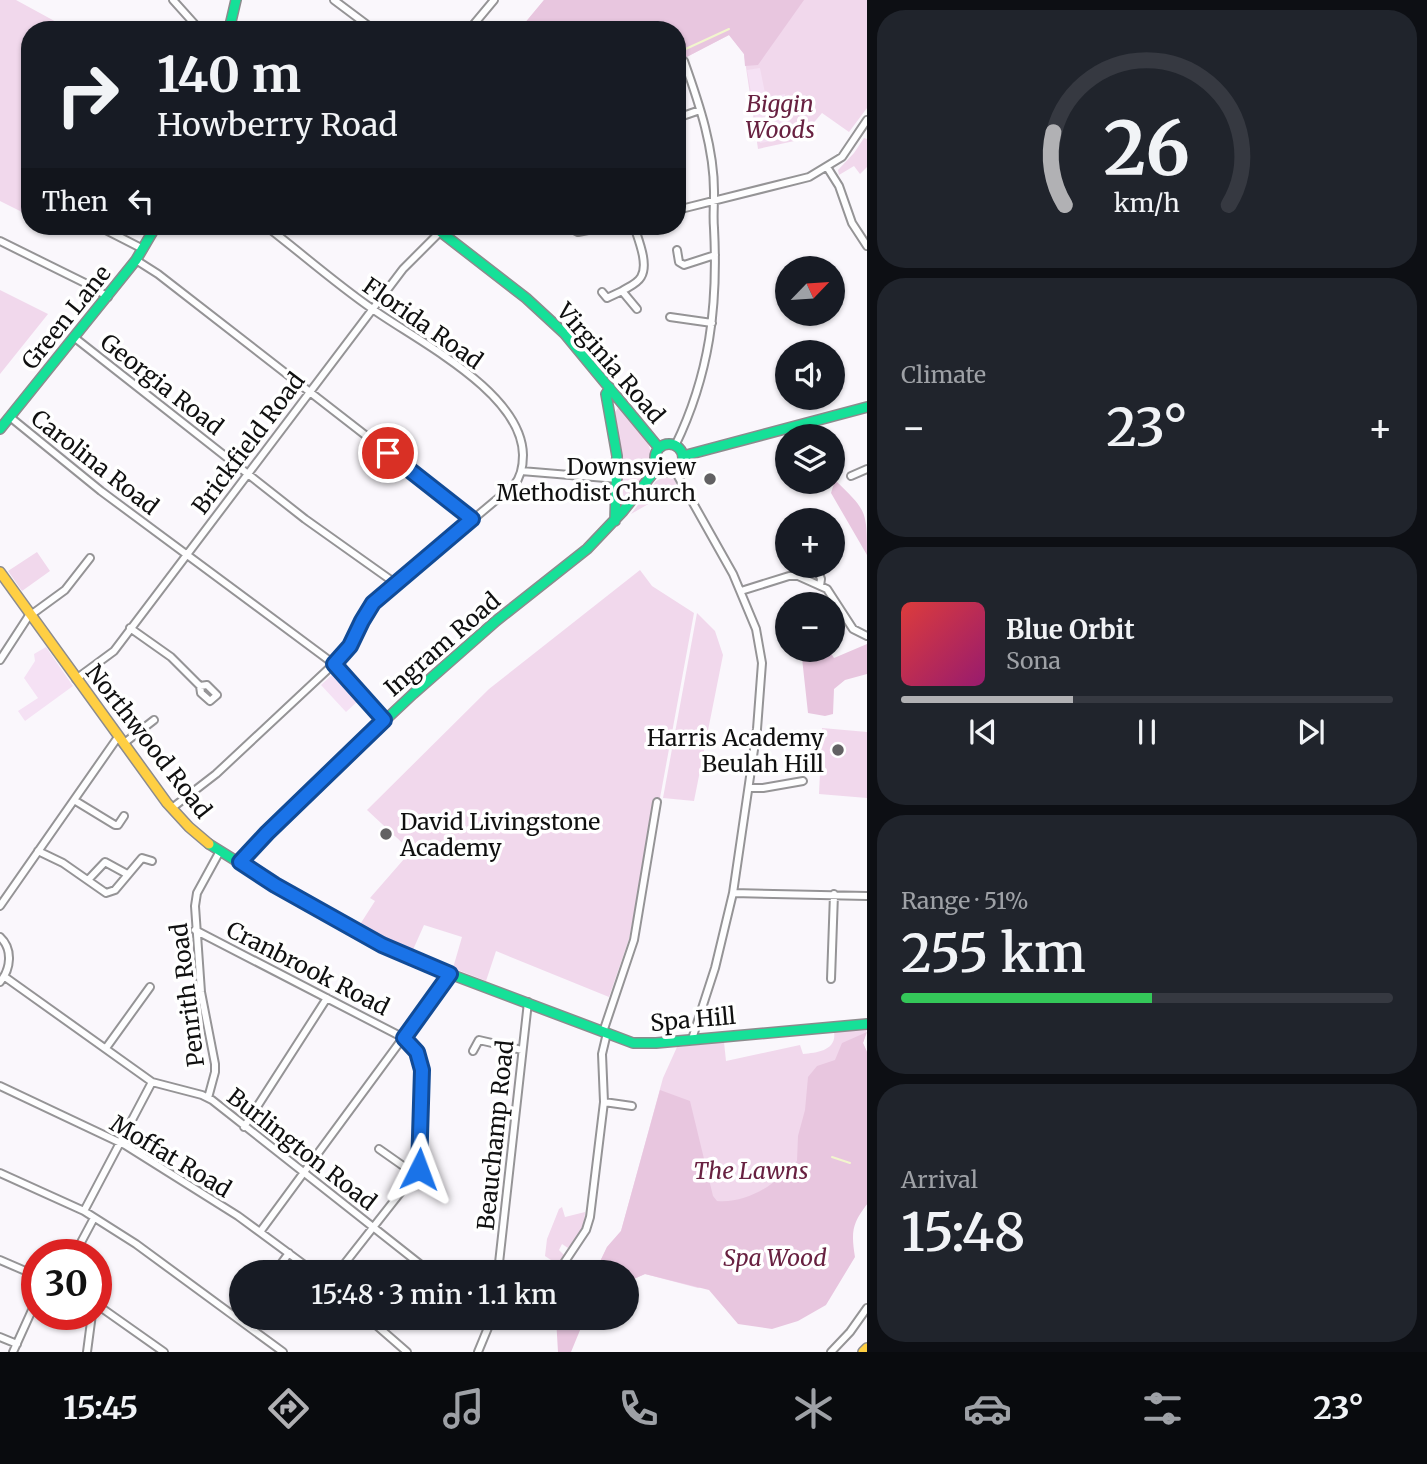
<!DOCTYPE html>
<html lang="en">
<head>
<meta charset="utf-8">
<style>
	:root { --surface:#171b24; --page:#20242c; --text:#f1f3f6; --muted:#9ea1a6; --line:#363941; --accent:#b1b1b4 }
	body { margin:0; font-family:Merriweather,serif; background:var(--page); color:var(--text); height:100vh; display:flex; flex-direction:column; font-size:26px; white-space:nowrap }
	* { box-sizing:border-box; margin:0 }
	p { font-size:23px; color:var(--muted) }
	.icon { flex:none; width:38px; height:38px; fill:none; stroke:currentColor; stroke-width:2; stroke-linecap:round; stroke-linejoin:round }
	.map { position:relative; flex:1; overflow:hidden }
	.details { display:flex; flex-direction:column; gap:10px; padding:10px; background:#0d0f14; width:560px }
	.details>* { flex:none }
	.banner { position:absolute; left:21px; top:21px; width:665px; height:214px; border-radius:28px; box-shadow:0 2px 5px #0004; background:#171b24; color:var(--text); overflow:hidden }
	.needle { width:46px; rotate:65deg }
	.fabs { position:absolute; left:775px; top:256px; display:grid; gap:14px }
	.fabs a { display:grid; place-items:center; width:70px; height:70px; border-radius:50%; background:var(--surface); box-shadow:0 2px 5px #0004; font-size:35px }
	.speed { position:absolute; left:21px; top:1239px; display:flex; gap:14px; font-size:35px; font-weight:700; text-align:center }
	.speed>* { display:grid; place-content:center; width:91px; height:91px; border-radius:50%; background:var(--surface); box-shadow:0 2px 5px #0004; line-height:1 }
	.speed .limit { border:10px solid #d22; background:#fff; color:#111 }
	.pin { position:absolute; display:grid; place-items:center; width:60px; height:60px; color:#fff; margin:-30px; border:4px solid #fff; border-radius:50%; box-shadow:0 2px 7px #0007 }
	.me { position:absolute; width:77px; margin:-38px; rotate:3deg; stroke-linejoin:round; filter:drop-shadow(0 0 5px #0008) }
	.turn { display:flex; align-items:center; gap:24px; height:147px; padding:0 21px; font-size:32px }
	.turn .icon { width:91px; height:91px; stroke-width:2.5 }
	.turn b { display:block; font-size:49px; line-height:60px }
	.then { display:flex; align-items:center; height:66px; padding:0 21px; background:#0003; gap:14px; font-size:26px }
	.big { font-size:52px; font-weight:600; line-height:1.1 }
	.details .card { flex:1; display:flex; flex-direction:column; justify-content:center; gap:10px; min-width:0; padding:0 24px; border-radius:28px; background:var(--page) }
	.details .dial { align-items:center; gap:0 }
	.dial svg { height:182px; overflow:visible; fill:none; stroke:var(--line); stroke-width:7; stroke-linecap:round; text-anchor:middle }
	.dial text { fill:var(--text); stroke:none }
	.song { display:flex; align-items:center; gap:21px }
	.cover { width:84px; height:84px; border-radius:10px; background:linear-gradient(135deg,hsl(0 70% 55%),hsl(320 70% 35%)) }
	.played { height:7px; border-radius:4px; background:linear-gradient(90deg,var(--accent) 35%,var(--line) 35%) }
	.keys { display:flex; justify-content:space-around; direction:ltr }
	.heat { display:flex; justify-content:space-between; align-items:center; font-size:38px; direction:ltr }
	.charge { height:10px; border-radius:5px; background:linear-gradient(90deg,#34c759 51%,var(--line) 0) }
	.trip { position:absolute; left:229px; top:1260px; width:410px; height:70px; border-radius:35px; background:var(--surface); box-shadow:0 2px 5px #0004; font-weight:600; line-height:70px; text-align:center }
	.tabs { display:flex; height:112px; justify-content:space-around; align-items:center; background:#090b0e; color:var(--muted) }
	.tabs .icon { width:49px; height:49px }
	.tabs .active { color:var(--accent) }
	.tabs b { font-size:32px; color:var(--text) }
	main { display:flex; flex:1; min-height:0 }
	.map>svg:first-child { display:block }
	.green { fill:#f1d8ec }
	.forest { fill:#e8c6df }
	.pitch { fill:#f5e1f4 }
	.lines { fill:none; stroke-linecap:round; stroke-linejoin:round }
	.stream { stroke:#f2f6ce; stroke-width:2 }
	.street-casing { stroke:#959496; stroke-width:10 }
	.fast-casing { stroke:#8c8b8d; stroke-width:12 }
	.slow-casing { stroke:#8c8b8d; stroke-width:12 }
	.street { stroke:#fefeff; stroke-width:6 }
	.fast { stroke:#16e098; stroke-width:9 }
	.slow { stroke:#ffcf43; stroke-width:9 }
	.route-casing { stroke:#114b97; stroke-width:18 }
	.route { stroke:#1a73e8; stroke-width:12 }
	.poi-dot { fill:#626163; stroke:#fff; stroke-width:2.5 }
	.labels { text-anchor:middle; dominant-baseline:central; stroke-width:7; stroke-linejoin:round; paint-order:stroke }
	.park-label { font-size:23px; font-style:italic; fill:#682141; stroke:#fff }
	.street-label { font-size:23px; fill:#101010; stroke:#fff }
	.poi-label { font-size:23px; fill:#101010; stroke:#fff; text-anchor:end }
</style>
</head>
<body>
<main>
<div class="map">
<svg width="867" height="1352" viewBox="0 0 867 1352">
	<rect width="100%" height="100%" fill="#faf7fc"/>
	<!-- green -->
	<path class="green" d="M0 0H16L71 30H30V216L0 201Z
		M544 0H867V108L849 132 822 113 799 140 758 149 744 54 729 35 677 62V30H519Z
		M864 138 867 139V167L860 174 854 166 839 175 838 170 854 153Z
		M0 290 48 314 0 374Z
		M618 408 622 409C641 433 665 451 641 481 636 489 630 497 623 503L620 499 624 470 615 412Z
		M664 477 674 479 678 487 631 514 656 481Z
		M37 552 50 571 22 591 8 571Z
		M640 570 652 586 694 613 660 798H654L644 863 629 939 609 997 496 951 486 981 453 968 462 937 424 925 412 952 359 926 375 901 370 898 411 851 367 810 489 689Z
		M697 613 715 631 723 655 694 801 663 798Z
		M822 728 867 732V798L819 794Z
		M867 1029 863 1043 867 1052V1204L840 1240 698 1288 645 1274 627 1282 626 1272H595L607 1247 621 1231 663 1078 677 1047 724 1042 726 1061 800 1045 803 1054C818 1053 837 1050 834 1032Z
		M562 1207 565 1217 585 1212C585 1227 579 1238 568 1248L562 1244 559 1250 564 1255 559 1262H554L545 1256 547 1239 559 1209Z"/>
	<!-- forest -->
	<path class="forest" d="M544 0H804L758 65 745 66 744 54 729 35 677 62V30H519Z
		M835 480C867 511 867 511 867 555L831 493Z
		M867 644V674L845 680 834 689 833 714 825 716 808 713 801 649H828L834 658Z
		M867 1032 863 1043 867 1052V1204C852 1224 851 1232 855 1257L826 1305 798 1321 772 1329 738 1324 709 1290 645 1274 627 1282 626 1272H595L607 1247 621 1231 660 1090 690 1101 713 1196 717 1201C748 1204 779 1182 797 1161L798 1136 805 1110 808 1077 817 1066 835 1060 842 1043Z
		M556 1318H585L571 1352H558Z"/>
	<!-- pitch -->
	<path class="pitch" d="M760 68 766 98 785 94 793 137 760 143 747 70Z
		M46 647 73 686 25 721 18 711 38 698 24 678 35 661 34 654Z
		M333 674 358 701 346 712 321 685Z"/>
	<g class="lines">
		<!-- stream -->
		<path class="stream" d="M677 53 729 29
			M832 1157 850 1163"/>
		<!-- street casing -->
		<g class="street-casing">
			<path id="street" d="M173 0 200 30
				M334 0 374 30
				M469 30 494 0
				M677 118 700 110
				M827 167 839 186 852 223 867 246
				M677 210 809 177 842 157 867 120
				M98 226 143 249
				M566 226 578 232 608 226
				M634 226C638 239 649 264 641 277 637 284 628 287 622 291L637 309
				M0 241 89 285 108 297
				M677 250 679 262 684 265 715 255
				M136 260 158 274 472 518
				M602 292 607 298 622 291
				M670 317 712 323
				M75 338 305 519 395 583
				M10 417 101 491 334 664 384 720
				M675 446C710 374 718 306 714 228 713 217 714 206 714 196 715 150 699 103 684 61
				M521 471 618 479
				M675 471 733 574 756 629 762 663 757 729 733 893 715 968 692 1039
				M851 476 867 469
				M816 565 821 579 820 586
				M741 591 789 576H798L827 589 853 629 867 636
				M130 628 171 657 200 686 201 693 210 701 217 695 207 685 200 686
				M0 660 28 617 65 590 90 558
				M76 679 114 651 403 269 446 226
				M123 744 154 720
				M749 788H763L803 781
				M74 800 115 825H118L124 816
				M172 808 216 774 338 660C354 643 359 622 373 603L514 485C521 477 523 466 523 455 522 392 417 341 371 308 335 283 301 253 266 226
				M38 851 63 863 106 893 115 890 142 858 152 861
				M88 880 105 862 127 874
				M733 893 867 896
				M0 906 118 737
				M195 930 402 1037 417 1052 422 1071 419 1169 338 1272
				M0 937C13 949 11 969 0 982
				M5 977 152 1082 202 1095 212 1100 430 1272
				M831 979 834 894
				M603 1032 634 940 657 802
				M106 1048 150 987
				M473 1051 479 1040 522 1050
				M0 1086 125 1145 238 1216 314 1272
				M208 1098 215 1072V1064L201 992 195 906 197 893 220 851
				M604 1102 632 1106
				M244 1127 327 998
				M379 1149 416 1175
				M0 1173 84 1211 136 1244 283 1352
				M84 1211 152 1082
				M260 1232 450 974
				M78 1255V1248L94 1218
				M0 1260 37 1276
				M275 1272 289 1253
				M498 1272 528 1002
				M558 1272 586 1230 590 1217 604 1102 602 1054 607 1033
				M96 1304 164 1352
				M368 1318 407 1352
				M0 1337 17 1344
				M13 1352 37 1299
				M87 1352 92 1314
				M478 1352 492 1318
				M831 1352 850 1332 867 1308"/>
		</g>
		<!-- fast casing -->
		<g class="fast-casing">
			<path id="fast" d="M229 30 236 0
				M433 226 526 298 564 333 659 448
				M610 388 606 394 617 456 615 521
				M0 429 136 260 156 226
				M655 458a14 14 0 1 1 28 0a14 14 0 1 1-28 0Z
				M683 456 867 407
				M209 844 275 885 382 945 450 974 633 1043H656L867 1024
				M240 862 315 786 413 694 496 621 587 549 623 511 658 467"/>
		</g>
		<!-- slow casing -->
		<g class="slow-casing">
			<path id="slow" d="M0 572 167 803 189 827 209 844
				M863 1352 867 1348"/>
		</g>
		<!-- street -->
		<use href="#street" class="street"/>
		<!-- fast -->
		<use href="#fast" class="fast"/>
		<!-- slow -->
		<use href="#slow" class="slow"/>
	</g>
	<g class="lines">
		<!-- route casing -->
		<g class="route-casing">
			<path id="route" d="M388 453 472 519 373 603 362 621 350 646 334 664 384 720 267 833 240 862 275 885 382 945 450 974 404 1038 417 1052 422 1070 419 1169"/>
		</g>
		<!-- route -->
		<use href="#route" class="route"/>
	</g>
	<!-- markers -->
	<g class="poi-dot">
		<circle cx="710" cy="479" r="7"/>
		<circle cx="838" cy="750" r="7"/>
		<circle cx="386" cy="834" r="7"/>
	</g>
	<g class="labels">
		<!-- park labels -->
		<g class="park-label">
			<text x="780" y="103">Biggin<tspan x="780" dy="26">Woods</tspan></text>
			<text x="751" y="1170">The Lawns</text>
			<text x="775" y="1257">Spa Wood</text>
		</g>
		<!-- street labels -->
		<g class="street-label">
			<text transform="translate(66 317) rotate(-51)">Green Lane</text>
			<text transform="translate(423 323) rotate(35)">Florida Road</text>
			<text transform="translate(611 363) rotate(49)">Virginia Road</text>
			<text transform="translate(162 384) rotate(38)">Georgia Road</text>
			<text transform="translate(248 443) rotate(-53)">Brickfield Road</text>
			<text transform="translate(95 462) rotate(38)">Carolina Road</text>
			<text transform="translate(442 644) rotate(-41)">Ingram Road</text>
			<text transform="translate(149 741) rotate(52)">Northwood Road</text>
			<text transform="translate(308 968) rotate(27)">Cranbrook Road</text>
			<text transform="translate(187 995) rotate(-97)">Penrith Road</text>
			<text transform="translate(693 1019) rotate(-5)">Spa Hill</text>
			<text transform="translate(495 1135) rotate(-84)">Beauchamp Road</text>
			<text transform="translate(302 1149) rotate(38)">Burlington Road</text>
			<text transform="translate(171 1156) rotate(31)">Moffat Road</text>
		</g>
		<!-- poi labels -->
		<g class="poi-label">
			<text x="696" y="466">Downsview<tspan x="696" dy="26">Methodist Church</tspan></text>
			<text x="824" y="737">Harris Academy<tspan x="824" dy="26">Beulah Hill</tspan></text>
			<text x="400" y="821" text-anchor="start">David Livingstone<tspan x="400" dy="26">Academy</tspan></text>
		</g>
	</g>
</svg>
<div class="fabs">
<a><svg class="needle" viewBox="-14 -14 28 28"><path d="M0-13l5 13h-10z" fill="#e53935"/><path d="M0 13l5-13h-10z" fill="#9ea1a6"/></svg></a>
<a><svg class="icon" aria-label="sound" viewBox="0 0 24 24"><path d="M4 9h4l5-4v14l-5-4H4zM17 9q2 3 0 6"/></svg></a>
<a><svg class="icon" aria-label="layers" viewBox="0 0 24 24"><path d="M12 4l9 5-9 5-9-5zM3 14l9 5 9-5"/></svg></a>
<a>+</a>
<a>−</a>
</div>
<div class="speed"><div class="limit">30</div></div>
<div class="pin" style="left:388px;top:453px;background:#d93025"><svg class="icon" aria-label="arrive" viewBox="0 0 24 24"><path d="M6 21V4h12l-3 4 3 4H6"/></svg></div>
<svg class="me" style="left:419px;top:1169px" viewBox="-20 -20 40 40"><path d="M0-17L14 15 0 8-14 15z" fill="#1a73e8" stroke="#fff" stroke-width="4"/></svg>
<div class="trip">15:48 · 3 min · 1.1 km</div>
<div class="banner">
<div class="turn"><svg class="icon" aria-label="right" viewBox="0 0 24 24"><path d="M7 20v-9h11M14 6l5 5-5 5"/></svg><div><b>140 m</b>Howberry Road</div></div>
<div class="then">Then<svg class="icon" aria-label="left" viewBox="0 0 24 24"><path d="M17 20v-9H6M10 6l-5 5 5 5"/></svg></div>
</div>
</div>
<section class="details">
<div class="card dial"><svg viewBox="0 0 100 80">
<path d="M14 69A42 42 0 1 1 86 69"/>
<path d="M14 69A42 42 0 0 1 9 37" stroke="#b1b1b4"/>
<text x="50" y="56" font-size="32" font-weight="700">26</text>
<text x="50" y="72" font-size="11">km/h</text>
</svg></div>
<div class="card"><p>Climate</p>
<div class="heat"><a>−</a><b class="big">23°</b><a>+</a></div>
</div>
<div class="card">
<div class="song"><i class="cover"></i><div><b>Blue Orbit</b><p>Sona</p></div></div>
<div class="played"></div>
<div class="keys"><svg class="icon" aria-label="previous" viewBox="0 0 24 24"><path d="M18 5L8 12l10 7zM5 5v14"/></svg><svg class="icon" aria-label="pause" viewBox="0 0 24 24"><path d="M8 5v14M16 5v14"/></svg><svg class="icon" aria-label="next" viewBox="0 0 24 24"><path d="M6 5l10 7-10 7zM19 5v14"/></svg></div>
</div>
<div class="card"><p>Range · 51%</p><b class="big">255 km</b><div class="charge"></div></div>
<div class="card"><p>Arrival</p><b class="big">15:48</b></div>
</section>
</main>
<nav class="tabs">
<b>15:45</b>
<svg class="icon active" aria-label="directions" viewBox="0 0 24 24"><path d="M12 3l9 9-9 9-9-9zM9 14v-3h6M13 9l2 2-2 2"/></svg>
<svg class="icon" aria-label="music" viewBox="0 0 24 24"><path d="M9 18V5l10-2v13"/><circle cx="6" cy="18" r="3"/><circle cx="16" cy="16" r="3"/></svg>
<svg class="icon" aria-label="phone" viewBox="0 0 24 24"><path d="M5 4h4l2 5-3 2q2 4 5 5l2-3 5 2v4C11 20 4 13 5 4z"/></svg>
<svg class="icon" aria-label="climate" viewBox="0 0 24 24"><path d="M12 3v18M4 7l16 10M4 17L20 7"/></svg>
<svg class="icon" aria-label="car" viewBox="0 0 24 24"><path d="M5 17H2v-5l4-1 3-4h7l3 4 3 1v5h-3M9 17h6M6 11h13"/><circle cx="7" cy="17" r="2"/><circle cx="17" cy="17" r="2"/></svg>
<svg class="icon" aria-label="filters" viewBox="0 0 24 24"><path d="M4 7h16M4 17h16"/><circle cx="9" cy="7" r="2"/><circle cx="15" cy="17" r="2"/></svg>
<b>23°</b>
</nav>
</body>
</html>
